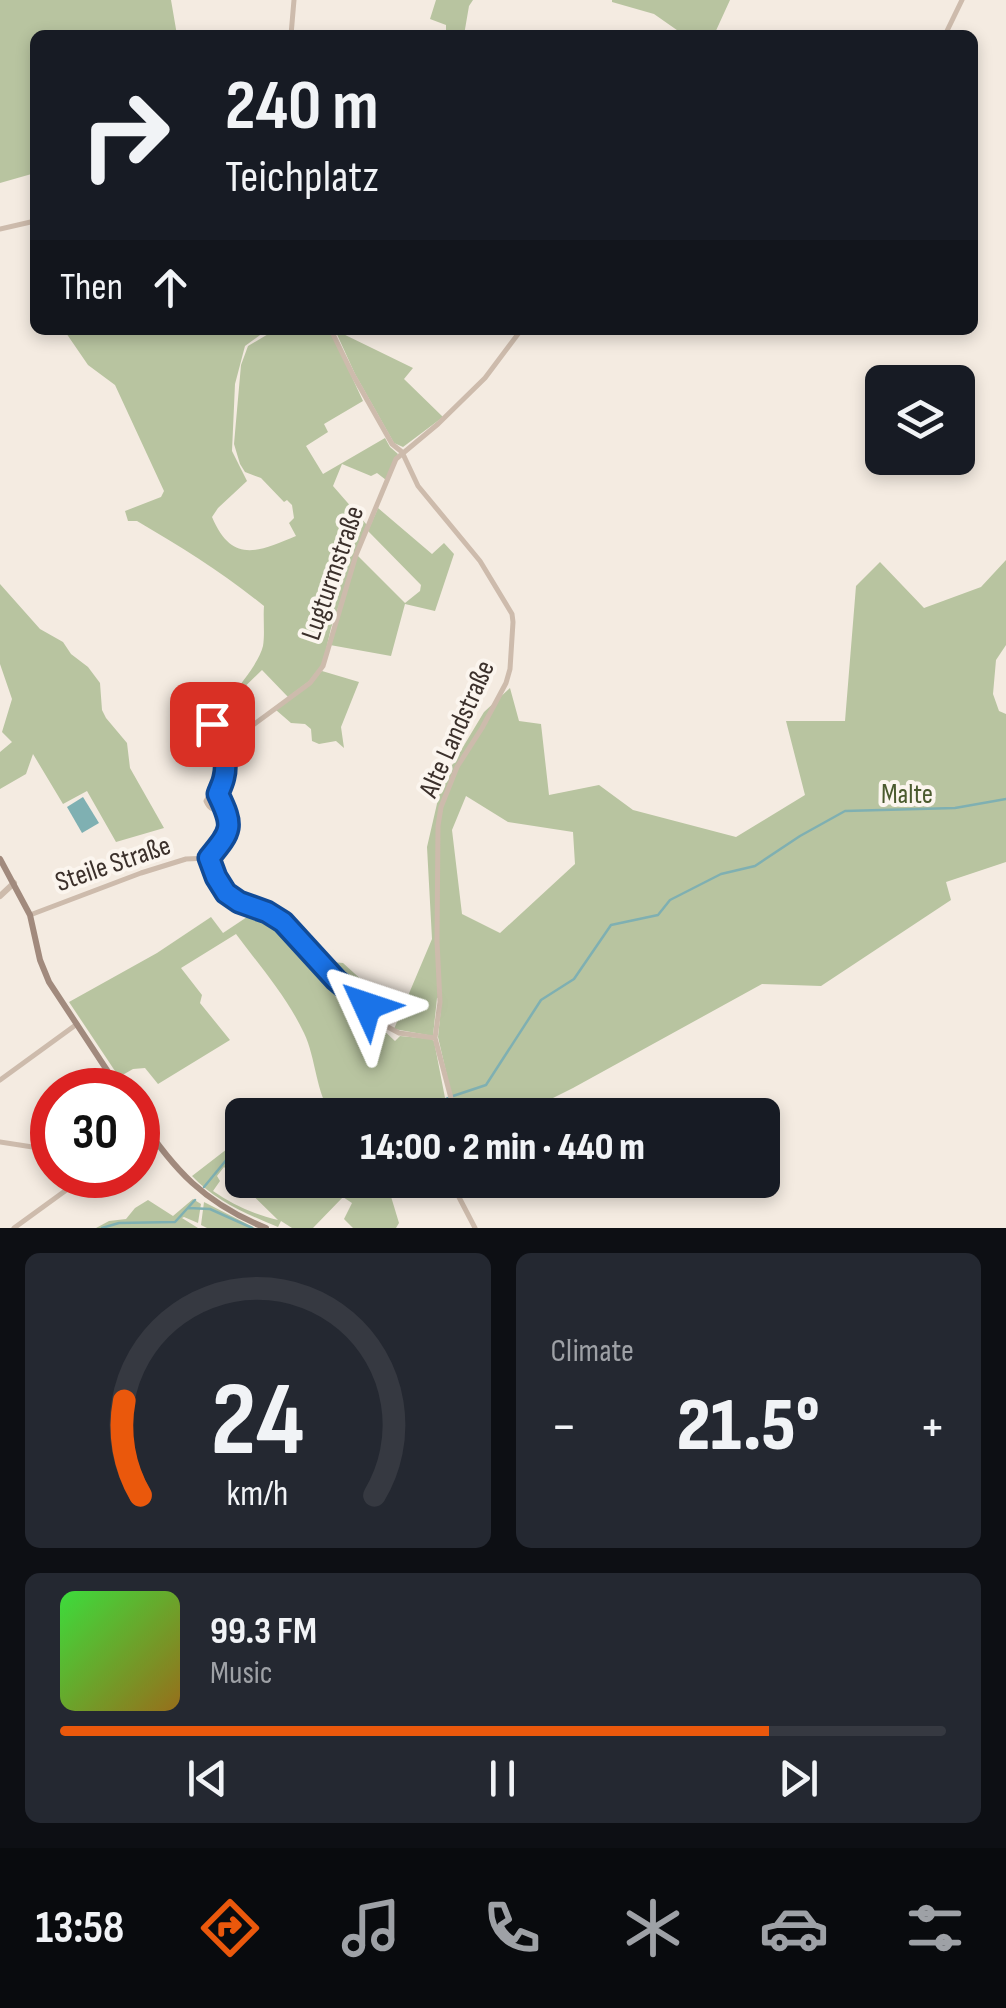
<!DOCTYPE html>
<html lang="en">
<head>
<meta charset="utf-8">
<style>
	:root { --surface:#171b24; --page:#242831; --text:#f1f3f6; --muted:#9ea1a6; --line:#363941; --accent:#ea580c }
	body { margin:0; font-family:"Sofia Sans Condensed",sans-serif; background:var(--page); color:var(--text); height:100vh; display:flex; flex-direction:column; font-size:38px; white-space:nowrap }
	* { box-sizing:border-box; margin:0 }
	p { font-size:32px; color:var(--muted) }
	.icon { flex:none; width:55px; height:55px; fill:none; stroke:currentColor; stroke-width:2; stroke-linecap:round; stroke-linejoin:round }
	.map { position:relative; height:1228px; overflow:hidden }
	.side { display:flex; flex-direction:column; gap:25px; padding:25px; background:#0d0f14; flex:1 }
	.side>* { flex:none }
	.banner { position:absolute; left:30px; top:30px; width:948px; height:305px; border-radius:15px; box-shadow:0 5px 15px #0003; background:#171b24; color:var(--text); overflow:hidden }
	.fabs { position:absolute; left:865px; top:365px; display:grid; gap:20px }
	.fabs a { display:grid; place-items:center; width:110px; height:110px; border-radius:15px; background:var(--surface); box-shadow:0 5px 15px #0003; font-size:50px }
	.speed { position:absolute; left:30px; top:1068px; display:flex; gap:20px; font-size:50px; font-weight:700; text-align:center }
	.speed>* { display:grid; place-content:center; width:130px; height:130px; border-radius:50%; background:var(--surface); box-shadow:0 5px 15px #0003; line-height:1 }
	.speed .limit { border:15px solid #d22; background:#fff; color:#111 }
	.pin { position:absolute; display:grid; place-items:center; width:85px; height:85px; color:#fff; margin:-42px; border-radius:20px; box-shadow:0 5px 15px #0006 }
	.me { position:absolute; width:110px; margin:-55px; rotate:312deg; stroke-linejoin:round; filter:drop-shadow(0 0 8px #0008) }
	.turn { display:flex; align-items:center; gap:35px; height:210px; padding:0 30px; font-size:45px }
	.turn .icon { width:130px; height:130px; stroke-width:2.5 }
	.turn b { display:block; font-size:70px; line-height:85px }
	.then { display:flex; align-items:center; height:95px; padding:0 30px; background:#0003; gap:20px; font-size:38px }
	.big { font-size:75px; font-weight:800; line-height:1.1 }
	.side .tile { flex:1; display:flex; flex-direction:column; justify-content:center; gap:15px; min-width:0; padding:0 35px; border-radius:15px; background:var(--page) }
	.side .dial { align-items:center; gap:0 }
	.dial svg { height:260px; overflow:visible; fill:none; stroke:var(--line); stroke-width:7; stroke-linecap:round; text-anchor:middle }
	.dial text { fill:var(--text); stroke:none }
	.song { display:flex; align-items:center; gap:30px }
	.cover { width:120px; height:120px; border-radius:15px; background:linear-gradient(135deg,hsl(120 70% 55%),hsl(40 70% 35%)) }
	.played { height:10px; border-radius:5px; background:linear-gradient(90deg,var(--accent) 80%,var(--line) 80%) }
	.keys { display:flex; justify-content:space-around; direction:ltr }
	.heat { display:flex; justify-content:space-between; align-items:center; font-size:55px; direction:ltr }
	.side .tiles { flex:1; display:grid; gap:25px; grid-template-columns:1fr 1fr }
	.tile:last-child { grid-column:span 2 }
	.trip { position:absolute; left:225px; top:1098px; width:555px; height:100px; border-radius:15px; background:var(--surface); box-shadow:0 5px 15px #0003; font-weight:800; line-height:100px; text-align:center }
	.tabs { display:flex; height:160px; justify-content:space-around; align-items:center; background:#090b0e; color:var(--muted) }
	.tabs .icon { width:70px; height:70px }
	.tabs .selected { color:var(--accent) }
	.tabs b { font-size:45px; color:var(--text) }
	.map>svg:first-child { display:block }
	.green { fill:#b8c4a0; fill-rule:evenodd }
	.water { fill:#7fb0b2 }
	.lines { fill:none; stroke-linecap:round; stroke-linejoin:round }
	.stream { stroke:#7fb0b2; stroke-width:2.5 }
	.minor { stroke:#cdbbac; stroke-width:5 }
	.tertiary { stroke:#cdbbac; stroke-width:6 }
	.secondary { stroke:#a18a7d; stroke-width:6 }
	.route-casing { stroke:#114b97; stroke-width:25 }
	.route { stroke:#1a73e8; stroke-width:18 }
	.labels { text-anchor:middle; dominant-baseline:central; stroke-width:8; stroke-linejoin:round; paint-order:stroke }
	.street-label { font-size:28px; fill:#3b302b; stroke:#fbf5ee }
	.park-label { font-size:28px; fill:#4a5a2e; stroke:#fbf5ee }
</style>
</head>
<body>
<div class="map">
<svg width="1006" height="1228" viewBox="0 0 1006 1228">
	<rect width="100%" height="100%" fill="#f4ebe1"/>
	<!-- green -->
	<path class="green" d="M0 0H171L177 35H35V173L0 183Z
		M436 0H473L469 6 464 35H446V25L430 19Z
		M612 0H730L714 35H684L654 14 612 2Z
		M64 330H267L245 346 235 384 232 451 247 481 218 508 212 517C232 564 258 552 296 536L289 523 294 518 292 505 287 500 284 502 261 478 245 472 240 464 234 444 241 365 248 346 275 330H330L363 401 324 424 328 432 306 446 323 474 385 438 390 447 398 454 386 480 377 473 371 476 342 464 333 486 367 525 331 628 323 663 312 679 288 697 262 670 230 701 216 721H204C222 709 258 667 263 646 265 634 263 619 264 606 223 573 183 548 137 521H128L125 511 161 497 164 491 115 385 88 365Z
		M335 330 413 368 404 379 443 417 403 447 394 443 355 374Z
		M378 508 432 554 444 543 454 554 435 611 405 604 391 656 330 645 357 555 405 603 420 591 421 585 368 531Z
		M1006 560V645L996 660 993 694 999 711 1006 714V862L946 882 951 900 821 986 762 984 573 1088 519 1115H451L453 1102 438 1037 442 998H437L433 1036 394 1029 432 939 427 847 442 782 484 712 510 688 519 721 541 724 549 795 599 785 633 810 736 837 805 795 786 721H845L856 586 880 562 924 608 981 587ZM466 796 508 822 573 832 575 864 500 933 462 914 452 830Z
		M0 584 40 629 63 642 71 654 88 667 100 683 102 710 106 718 127 743 130 768 164 828 116 842 87 791 63 804 33 754 26 774 0 789V752L12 742 2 732 12 699 0 664Z
		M322 671 359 682 341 727 344 748 336 741 319 744 312 741 311 729 305 724 291 723 276 710Z
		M256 911 282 924 333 983 395 1041 400 1036 431 1039 434 1041 446 1103 428 1108 415 1115H332C316 1094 316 1058 304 1033 287 997 259 965 236 934L181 968 202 995 200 1003 230 1040 158 1084 145 1068 133 1069 119 1077 69 1002 157 953 211 917 223 933Z
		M311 943 332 962 343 963 376 993 369 1004 338 977 309 946Z
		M236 1142 242 1146V1180H386L399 1223 396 1228H353L344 1219 352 1203 343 1197 313 1228H292L281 1221 278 1227C247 1214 215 1201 192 1176ZM224 1167 278 1220C255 1215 233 1205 213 1191L220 1181 217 1176Z
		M193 1199 201 1204 198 1223 184 1217 182 1218 198 1228H96L109 1221 126 1219 135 1208 148 1200 173 1216Z
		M204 1202 255 1228H207L201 1225Z"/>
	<!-- water -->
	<path class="water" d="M83 797 99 823 82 833 67 807Z"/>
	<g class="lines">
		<!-- stream -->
		<path class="stream" d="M410 1115 453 1096 486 1085 541 1000 574 979 611 925 658 915 670 900 721 874 755 866 800 836 845 811 955 808 1006 799
			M204 1187 232 1153 242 1150
			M188 1208 210 1209 252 1228
			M102 1228 119 1223 175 1222 195 1200"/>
		<!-- minor -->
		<path class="minor" d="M291 35 294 0
			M945 35 962 0
			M0 229 35 221
			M331 330 353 375 392 444 402 452 418 486 480 561 512 614 513 622 510 669 506 683 482 728 457 767 441 807 438 826 437 941 440 1002 435 1038 452 1102 448 1115
			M212 724 222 749 225 776
			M208 798 206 801C210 811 217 811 227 812
			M209 858 230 831C231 814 218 805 219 791 219 783 226 776 230 770 240 755 241 739 253 725L310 683 323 666 356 555 396 459 438 424 485 378 521 330
			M209 858 216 877 227 893 239 902 267 912 283 922 337 979 386 1026 399 1033 435 1038
			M30 915 141 873 186 859 209 858
			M0 1080 77 1024
			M138 1139 148 1132
			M0 1142 52 1150
			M450 1180 475 1228
			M14 1228 87 1175"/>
		<!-- tertiary -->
		<path class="tertiary" d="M0 896 14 883"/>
		<!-- secondary -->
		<path class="secondary" d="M0 859 30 915 40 960 49 982 120 1090
			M138 1116C174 1170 204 1203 266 1228"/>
	</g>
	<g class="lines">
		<!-- route casing -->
		<g class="route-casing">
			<path id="route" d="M212 724C218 741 229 758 224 777 223 783 220 788 218 794 234 827 232 830 209 858L216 877 226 893 239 902 267 912 283 922 336 980 367 1006"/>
		</g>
		<!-- route -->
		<use href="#route" class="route"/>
	</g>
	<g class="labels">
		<!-- street labels -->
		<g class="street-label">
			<text transform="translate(333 573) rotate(-71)">Lugturmstraße</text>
			<text transform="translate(457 729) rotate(-66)">Alte Landstraße</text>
			<text transform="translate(113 864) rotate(-19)">Steile Straße</text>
		</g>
		<!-- park labels -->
		<g class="park-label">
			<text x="907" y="794">Malte</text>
		</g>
	</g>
</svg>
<div class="fabs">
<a><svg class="icon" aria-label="layers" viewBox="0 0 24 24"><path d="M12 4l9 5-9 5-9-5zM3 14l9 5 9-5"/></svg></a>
</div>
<div class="speed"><div class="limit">30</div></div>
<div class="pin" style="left:212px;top:724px;background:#d93025"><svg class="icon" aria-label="arrive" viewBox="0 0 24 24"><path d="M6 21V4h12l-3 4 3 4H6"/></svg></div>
<svg class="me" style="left:367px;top:1006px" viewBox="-20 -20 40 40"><path d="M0-17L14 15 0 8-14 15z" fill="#1a73e8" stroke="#fff" stroke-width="4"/></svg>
<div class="trip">14:00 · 2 min · 440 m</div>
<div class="banner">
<div class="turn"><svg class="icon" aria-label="right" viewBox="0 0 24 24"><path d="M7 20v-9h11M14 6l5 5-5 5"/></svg><div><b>240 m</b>Teichplatz</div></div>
<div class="then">Then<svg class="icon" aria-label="ahead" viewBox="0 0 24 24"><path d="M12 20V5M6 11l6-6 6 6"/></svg></div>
</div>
</div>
<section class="side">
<div class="tiles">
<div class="tile dial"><svg viewBox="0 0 100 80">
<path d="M14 69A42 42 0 1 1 86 69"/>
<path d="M14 69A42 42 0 0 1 9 40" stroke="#ea580c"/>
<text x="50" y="56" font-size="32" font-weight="700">24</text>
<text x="50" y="72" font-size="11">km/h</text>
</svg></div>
<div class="tile"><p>Climate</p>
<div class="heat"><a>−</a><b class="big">21.5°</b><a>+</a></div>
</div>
<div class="tile">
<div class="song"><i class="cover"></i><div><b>99.3 FM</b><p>Music</p></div></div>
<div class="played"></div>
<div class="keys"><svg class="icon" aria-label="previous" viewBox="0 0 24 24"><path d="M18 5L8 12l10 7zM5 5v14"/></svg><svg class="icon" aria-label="pause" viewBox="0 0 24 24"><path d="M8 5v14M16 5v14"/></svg><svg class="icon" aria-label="next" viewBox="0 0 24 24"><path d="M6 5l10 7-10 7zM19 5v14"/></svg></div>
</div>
</div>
</section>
<nav class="tabs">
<b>13:58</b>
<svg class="icon selected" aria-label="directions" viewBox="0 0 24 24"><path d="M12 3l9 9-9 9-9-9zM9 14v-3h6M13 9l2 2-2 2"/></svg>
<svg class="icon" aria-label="music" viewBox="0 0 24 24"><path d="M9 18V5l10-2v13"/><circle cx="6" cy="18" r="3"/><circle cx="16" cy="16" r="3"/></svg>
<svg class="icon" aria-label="phone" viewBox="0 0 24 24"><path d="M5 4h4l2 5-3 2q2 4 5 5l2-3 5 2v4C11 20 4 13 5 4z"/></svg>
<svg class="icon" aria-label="climate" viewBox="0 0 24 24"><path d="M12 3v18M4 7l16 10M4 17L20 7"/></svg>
<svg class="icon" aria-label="car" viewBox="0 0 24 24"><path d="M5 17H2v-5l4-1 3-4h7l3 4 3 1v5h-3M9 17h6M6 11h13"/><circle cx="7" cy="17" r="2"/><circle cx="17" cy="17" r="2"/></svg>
<svg class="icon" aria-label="filters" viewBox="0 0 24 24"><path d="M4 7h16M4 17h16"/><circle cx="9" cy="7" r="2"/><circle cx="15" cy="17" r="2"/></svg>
</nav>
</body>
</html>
